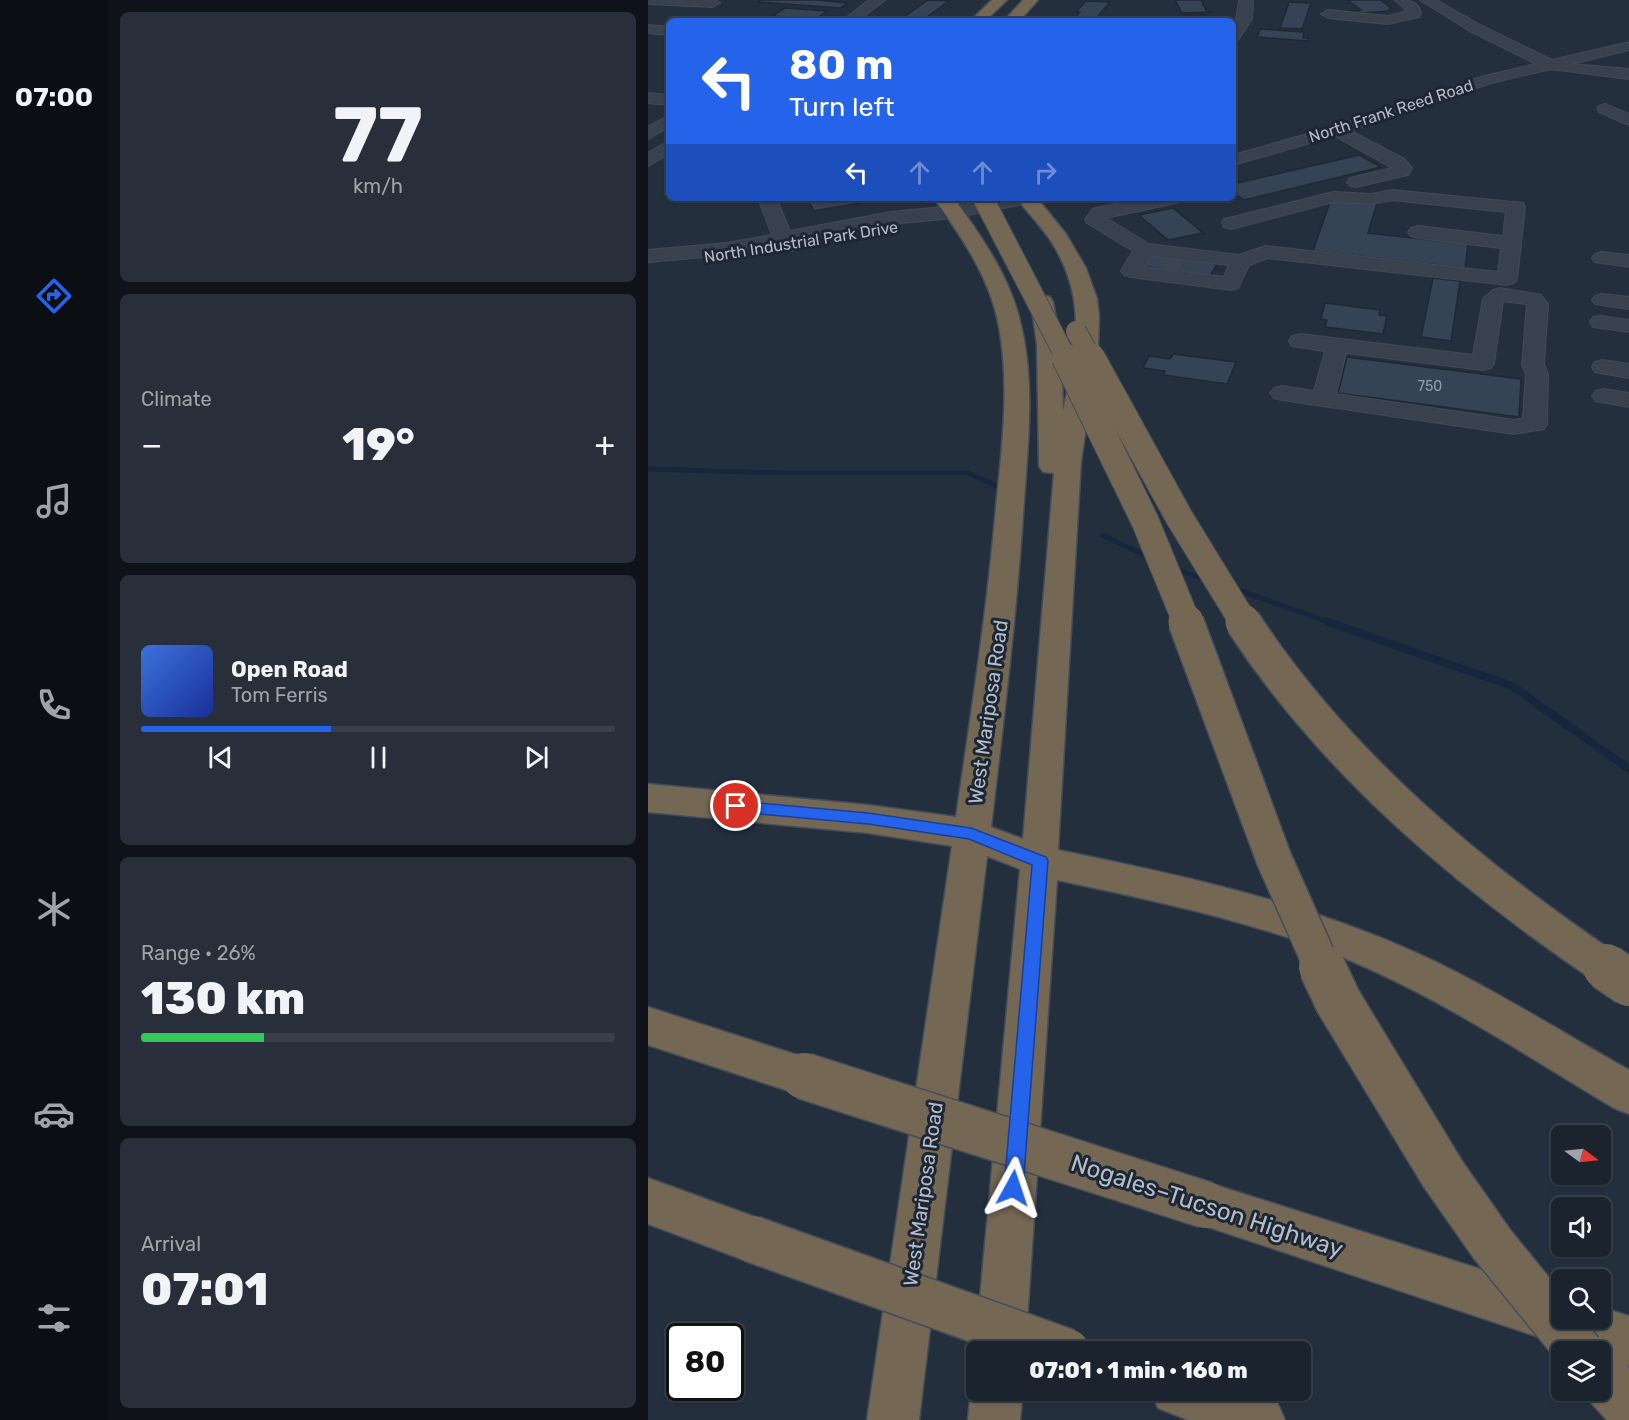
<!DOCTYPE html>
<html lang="en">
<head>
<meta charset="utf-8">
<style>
	:root { --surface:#1b232e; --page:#282f3a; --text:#f1f3f6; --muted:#a0a4aa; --line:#39404a; --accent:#2563eb }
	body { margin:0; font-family:Rubik,sans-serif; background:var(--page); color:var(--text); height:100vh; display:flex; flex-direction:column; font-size:22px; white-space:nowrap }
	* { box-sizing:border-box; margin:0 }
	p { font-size:20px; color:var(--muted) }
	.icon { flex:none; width:33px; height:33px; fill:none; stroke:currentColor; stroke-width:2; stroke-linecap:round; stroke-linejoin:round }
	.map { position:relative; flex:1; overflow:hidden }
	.drawer { display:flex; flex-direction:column; gap:12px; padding:12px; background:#0f1319; width:540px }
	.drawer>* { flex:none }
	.banner { position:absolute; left:18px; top:18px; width:570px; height:183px; border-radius:9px; box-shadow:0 2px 4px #0004,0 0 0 2px var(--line); background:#2563eb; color:#fff; overflow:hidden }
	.needle { width:39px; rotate:105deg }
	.buttons { position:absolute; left:903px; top:1125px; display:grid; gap:12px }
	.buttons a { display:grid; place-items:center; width:60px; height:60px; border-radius:9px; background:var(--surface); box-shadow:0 2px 4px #0004,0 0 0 2px var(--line); font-size:30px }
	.speed { position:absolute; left:18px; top:1323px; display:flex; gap:12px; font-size:30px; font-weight:700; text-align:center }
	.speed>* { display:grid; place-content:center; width:78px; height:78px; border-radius:50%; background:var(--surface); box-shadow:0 2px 4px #0004,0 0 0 2px var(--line); line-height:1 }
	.speed .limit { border:3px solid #111; border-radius:9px; background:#fff; color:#111 }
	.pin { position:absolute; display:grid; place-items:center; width:51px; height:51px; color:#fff; margin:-26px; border:3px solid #fff; border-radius:50%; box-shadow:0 2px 6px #0007 }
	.me { position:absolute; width:66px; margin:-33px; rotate:5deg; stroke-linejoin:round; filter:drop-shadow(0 0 4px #0008) }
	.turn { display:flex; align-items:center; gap:21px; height:126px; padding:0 24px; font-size:27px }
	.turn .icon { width:78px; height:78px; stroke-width:2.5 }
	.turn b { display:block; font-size:42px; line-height:51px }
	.lanes { display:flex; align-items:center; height:57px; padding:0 24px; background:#0003; justify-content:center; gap:30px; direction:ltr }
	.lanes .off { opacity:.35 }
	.big { font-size:45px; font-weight:800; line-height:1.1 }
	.drawer .tile { flex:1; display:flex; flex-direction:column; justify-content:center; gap:9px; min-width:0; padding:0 21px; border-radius:9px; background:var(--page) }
	.drawer .dial { align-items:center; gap:0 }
	.dial b { font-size:78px; line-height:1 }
	.song { display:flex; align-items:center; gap:18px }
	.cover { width:72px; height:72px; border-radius:9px; background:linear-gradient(135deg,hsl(220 70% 55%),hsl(230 70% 35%)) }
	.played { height:6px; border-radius:3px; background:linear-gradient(90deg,var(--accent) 40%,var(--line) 40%) }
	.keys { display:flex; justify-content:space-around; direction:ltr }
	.heat { display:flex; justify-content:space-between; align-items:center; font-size:33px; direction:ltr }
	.charge { height:9px; border-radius:4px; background:linear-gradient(90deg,#34c759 26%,var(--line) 0) }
	.trip { position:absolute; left:318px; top:1341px; width:345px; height:60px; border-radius:9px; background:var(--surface); box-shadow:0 2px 4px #0004,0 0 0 2px var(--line); font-weight:800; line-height:60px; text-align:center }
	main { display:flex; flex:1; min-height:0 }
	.tab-bar { display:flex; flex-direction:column; width:108px; justify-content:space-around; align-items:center; background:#0b0e12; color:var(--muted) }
	.tab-bar .icon { width:42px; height:42px }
	.tab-bar .current { color:var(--accent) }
	.tab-bar b { font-size:27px; color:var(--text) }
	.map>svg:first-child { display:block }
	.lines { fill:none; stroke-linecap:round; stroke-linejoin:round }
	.stream-far1 { stroke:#17263c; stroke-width:5 }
	.stream { stroke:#17263c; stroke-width:8 }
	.building { fill:#364354; stroke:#1f2835; stroke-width:1.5 }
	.minor-tunnel { stroke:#3a4453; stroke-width:20; stroke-dasharray:20 10; stroke-linecap:butt }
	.minor-casing { stroke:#414a57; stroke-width:2 }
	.highway-casing { stroke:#434c59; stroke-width:3 }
	.minor { fill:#38414e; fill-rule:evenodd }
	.highway { fill:#746855; fill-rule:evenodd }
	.highway-bridge-far3-casing { stroke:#434c59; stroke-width:22; stroke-linecap:butt }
	.highway-bridge-far2-casing { stroke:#434c59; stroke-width:29; stroke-linecap:butt }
	.highway-bridge-far1-casing { stroke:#434c59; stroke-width:38; stroke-linecap:butt }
	.highway-bridge-casing { stroke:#434c59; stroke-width:49; stroke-linecap:butt }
	.highway-bridge-far3 { stroke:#746855; stroke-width:20 }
	.highway-bridge-far2 { stroke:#746855; stroke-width:27 }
	.highway-bridge-far1 { stroke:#746855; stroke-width:35 }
	.highway-bridge { stroke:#746855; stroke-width:46 }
	.route { fill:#2563eb; stroke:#184099; stroke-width:1.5 }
	.labels { text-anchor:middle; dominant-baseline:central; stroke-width:6; stroke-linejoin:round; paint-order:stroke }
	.far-number-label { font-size:14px; fill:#929caa }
	.far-street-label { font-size:16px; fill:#b4bcc9; stroke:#1d2633 }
	.street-label { font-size:20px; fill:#b4bcc9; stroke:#1d2633 }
	.near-street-label { font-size:24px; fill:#b4bcc9; stroke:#1d2633 }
</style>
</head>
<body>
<main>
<nav class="tab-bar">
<b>07:00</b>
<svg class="icon current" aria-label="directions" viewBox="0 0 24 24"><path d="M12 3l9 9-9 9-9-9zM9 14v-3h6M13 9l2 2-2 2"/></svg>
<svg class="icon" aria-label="music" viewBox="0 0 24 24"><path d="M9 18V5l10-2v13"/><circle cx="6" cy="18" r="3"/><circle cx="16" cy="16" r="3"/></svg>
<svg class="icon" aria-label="phone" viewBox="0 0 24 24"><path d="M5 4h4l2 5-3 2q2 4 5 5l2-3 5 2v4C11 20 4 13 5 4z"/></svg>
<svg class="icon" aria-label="climate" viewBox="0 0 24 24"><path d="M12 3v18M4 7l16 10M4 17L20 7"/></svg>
<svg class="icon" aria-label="car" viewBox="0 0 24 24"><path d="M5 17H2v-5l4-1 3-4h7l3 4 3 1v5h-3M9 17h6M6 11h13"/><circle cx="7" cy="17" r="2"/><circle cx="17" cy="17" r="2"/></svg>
<svg class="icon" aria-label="filters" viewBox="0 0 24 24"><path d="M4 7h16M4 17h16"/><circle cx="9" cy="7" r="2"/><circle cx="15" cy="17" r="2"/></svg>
</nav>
<section class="drawer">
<div class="tile dial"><b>77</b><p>km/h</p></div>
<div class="tile"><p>Climate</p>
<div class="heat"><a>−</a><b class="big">19°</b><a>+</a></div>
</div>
<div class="tile">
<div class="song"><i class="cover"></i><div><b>Open Road</b><p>Tom Ferris</p></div></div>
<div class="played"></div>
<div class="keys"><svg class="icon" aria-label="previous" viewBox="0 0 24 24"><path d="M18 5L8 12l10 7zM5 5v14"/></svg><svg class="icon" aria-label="pause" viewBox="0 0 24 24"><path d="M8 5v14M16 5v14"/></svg><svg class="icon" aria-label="next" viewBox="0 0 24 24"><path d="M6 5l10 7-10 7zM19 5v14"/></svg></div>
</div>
<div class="tile"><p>Range · 26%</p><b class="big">130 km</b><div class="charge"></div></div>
<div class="tile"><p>Arrival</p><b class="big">07:01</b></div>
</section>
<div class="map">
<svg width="981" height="1420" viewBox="0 0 981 1420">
	<rect width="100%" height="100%" fill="#242f3e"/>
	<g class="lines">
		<!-- stream-far1 -->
		<path class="stream-far1" d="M0 469 137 473H320L351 487
			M454 535 503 558
			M524 568 559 580
			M584 588 684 623"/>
		<!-- stream -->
		<path class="stream" d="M680 622 864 686 981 769"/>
	</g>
	<!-- building -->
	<path class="building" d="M113 0H170L199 3 192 8 110 2Z
		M280 0 301 1 276 19 256 17Z
		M527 0H553L558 10 565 12 534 13Z
		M699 0H732L743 8 740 11 716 13 703 11 713 10Z
		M438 1 462 2 446 21H425L432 12H428Z
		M641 2 663 3 654 29 632 28Z
		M137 8 179 11 167 19 124 16Z
		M535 15H561L563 21H537Z
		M612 29 656 32 655 38H660L659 41 609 37Z
		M711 155 733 167 596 200 585 193V184Z
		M167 198H209L212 203 166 211 160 200Z
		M683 199 729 203 720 233 820 244 817 268 665 251Z
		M525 208 555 233 520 240 491 215Z
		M504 254 569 264 562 276 495 266Z
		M785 278 812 281 803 341 773 337Z
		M677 303 732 310 731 315 739 316 735 334 677 327 679 320 673 319Z
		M525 354 588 362 579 384 515 375 517 371 495 368 501 356 522 359Z
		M699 357 873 379 871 417 690 393Z"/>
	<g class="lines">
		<!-- minor-tunnel -->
		<path class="minor-tunnel" d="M519 270 527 257"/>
		<!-- minor casing -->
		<g class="minor-casing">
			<path id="minor" d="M0 0H69L72 3 65 7 0 4Z
				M221 0H237L210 21H194Z
				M591 0H605L604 19 590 40 585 41C585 26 590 15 591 0Z
				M747 0C758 0 771 0 773 14L771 17 740 24 680 18 673 14 680 10 740 16 759 11Z
				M772 0H788L832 25 904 60 981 42V50L924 64 981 69V79L903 69 843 83 703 131 756 159 764 168 760 175 708 187 702 186 699 182 702 178 745 168 687 136 585 165V155L691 125 833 77 888 64 822 31Z
				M0 25 21 27V35L0 33Z
				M0 93 21 95V105L0 103Z
				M957 104 981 114V125L951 112 949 109 951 106Z
				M21 115V127L0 139V127Z
				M21 141V154L0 166V153Z
				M744 190 875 203 877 207 869 279 866 283 859 285 620 258 601 265 590 288 583 290 483 277 476 275 473 271 485 251 439 223 437 219 445 209 452 207 499 198H535L532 202 458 218 501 244 591 255 618 246 850 272 853 248 770 238 763 236 760 232 763 228 770 226 855 236 858 212 744 200 723 204 686 202 583 229 576 227 574 223 576 219 686 192 723 194ZM502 256 581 265 576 277 496 267Z
				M110 198H128L142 231 243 212 305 206 351 198H390L387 202 381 203 305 218 243 224 147 242 149 247 146 251H132L129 245 79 255 0 262V250L79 243 124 235Z
				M954 252 981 255V267L947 262 944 258 947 254Z
				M852 288 893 295 900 304 896 365 900 374 899 424 896 429 866 434 634 400 626 398 622 393 626 388 634 386 666 391 677 351 644 346 641 341 644 336 652 334 825 355 835 299 845 290ZM855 301 879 304 874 365 878 374 875 418 866 420 688 394 698 353 835 370 843 368 846 363Z
				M954 294 981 297V309L947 304 944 300 947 296Z
				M953 316 981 320V332L945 327 942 322 945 317Z
				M955 360 981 364V378L947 372 944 367 947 362Z
				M956 389 981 393V407L948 401 944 396 948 391Z"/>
		</g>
		<!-- highway casing -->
		<g class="highway-casing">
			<path id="highway" d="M344 0H359L337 21H322Z
				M375 0H390L371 21H356Z
				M286 198H306C334 238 362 276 373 325 387 383 380 443 376 501 369 610 356 718 343 827L375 839 406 473 395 472 391 466 389 345 383 302 386 297 394 295 402 297 405 302 413 345 415 411C429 346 440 297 401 238 391 224 379 212 369 198H389L418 234 438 268 449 299 451 316 450 348 433 461 410 850C547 878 685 908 810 973 868 1003 924 1038 981 1070V1114L966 1108C874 1053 785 993 686 954 596 919 503 900 409 880L377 1351 328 1352V1355L327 1351 372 869 339 856 271 1420H219L304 846 220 833 0 812V784L220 805 308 817C323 714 339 611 348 507 354 447 362 387 351 327 342 277 314 238 286 198Z
				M0 1007 171 1062 177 1076 171 1090 156 1096 0 1045Z
				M0 1178 121 1222 128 1239 121 1256 104 1263 0 1224Z
				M558 1182 914 1295V1318H952V1307L981 1316V1366L978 1365 981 1368V1420H959L934 1393 933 1390H952V1352H936L542 1221 535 1205 542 1189Z
				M328 1377V1390H375L372 1420H320L323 1390Z
				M502 1390H602L629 1402 637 1420H540L510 1408Z"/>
		</g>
		<!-- minor -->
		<use href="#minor" class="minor"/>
		<!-- highway -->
		<use href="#highway" class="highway"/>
		<!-- highway-bridge-far3 casing -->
		<g class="highway-bridge-far3-casing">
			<path id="highway-bridge-far3" d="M335 198 418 358
				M428 331 443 358"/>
		</g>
		<!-- highway-bridge-far2 casing -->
		<g class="highway-bridge-far2-casing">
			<path id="highway-bridge-far2" d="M417 357 497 521 539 623
				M443 357 531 517 596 623"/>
		</g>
		<!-- highway-bridge-far1 casing -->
		<g class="highway-bridge-far1-casing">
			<path id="highway-bridge-far1" d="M538 622 626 859 675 969
				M595 622C687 763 821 875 960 969"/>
		</g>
		<!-- highway-bridge casing -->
		<g class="highway-bridge-casing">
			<path id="highway-bridge" d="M674 967 690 1001 795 1174 844 1244 932 1352
				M958 967 981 983
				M156 1076 558 1205
				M104 1239 419 1352"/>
		</g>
		<!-- highway-bridge-far3 -->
		<use href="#highway-bridge-far3" class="highway-bridge-far3"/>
		<!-- highway-bridge-far2 -->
		<use href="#highway-bridge-far2" class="highway-bridge-far2"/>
		<!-- highway-bridge-far1 -->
		<use href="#highway-bridge-far1" class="highway-bridge-far1"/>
		<!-- highway-bridge -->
		<use href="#highway-bridge" class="highway-bridge"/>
	</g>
	<!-- route -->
	<path class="route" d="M88 801 220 813 323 828 398 857 400 861 375 1188 372 1195 365 1198 359 1195 356 1188 384 865 321 839 220 824 88 812 83 810 81 806 83 802Z"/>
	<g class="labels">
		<!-- far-number labels -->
		<g class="far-number-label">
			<text x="782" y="386">750</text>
		</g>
		<!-- far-street labels -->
		<g class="far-street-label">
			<text transform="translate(743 111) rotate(-18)">North Frank Reed Road</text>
			<text transform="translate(153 242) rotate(-9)">North Industrial Park Drive</text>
		</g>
		<!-- street labels -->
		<g class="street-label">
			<text transform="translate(340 712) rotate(-82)">West Mariposa Road</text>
			<text transform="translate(275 1194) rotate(-82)">West Mariposa Road</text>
		</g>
		<!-- near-street labels -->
		<g class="near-street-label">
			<text transform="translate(559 1206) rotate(18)">Nogales–Tucson Highway</text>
		</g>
	</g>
</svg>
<div class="buttons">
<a><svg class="needle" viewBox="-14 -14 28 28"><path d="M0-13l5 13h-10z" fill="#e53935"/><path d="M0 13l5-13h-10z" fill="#a0a4aa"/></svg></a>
<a><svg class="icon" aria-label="sound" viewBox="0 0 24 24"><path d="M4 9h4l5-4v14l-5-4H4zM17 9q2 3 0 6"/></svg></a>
<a><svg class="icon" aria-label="search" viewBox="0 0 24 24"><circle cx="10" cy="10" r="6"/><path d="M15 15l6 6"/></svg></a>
<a><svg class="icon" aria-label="layers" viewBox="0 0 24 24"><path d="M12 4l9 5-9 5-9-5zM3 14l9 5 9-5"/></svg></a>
</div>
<div class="speed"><div class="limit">80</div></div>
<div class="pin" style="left:88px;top:806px;background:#d93025"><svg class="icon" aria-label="arrive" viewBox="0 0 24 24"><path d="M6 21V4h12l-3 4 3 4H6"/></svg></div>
<svg class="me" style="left:365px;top:1188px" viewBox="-20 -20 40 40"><path d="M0-17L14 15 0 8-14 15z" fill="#2563eb" stroke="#fff" stroke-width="4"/></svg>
<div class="trip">07:01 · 1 min · 160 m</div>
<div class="banner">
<div class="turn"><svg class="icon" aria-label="left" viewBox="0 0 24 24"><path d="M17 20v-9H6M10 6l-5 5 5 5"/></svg><div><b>80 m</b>Turn left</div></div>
<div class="lanes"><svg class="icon" aria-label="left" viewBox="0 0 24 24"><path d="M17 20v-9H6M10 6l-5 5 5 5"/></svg><svg class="icon off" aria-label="ahead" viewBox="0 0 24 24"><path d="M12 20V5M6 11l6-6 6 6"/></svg><svg class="icon off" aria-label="ahead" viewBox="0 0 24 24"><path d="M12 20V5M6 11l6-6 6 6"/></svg><svg class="icon off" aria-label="right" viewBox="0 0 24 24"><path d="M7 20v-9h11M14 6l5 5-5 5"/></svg></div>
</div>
</div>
</main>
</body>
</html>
